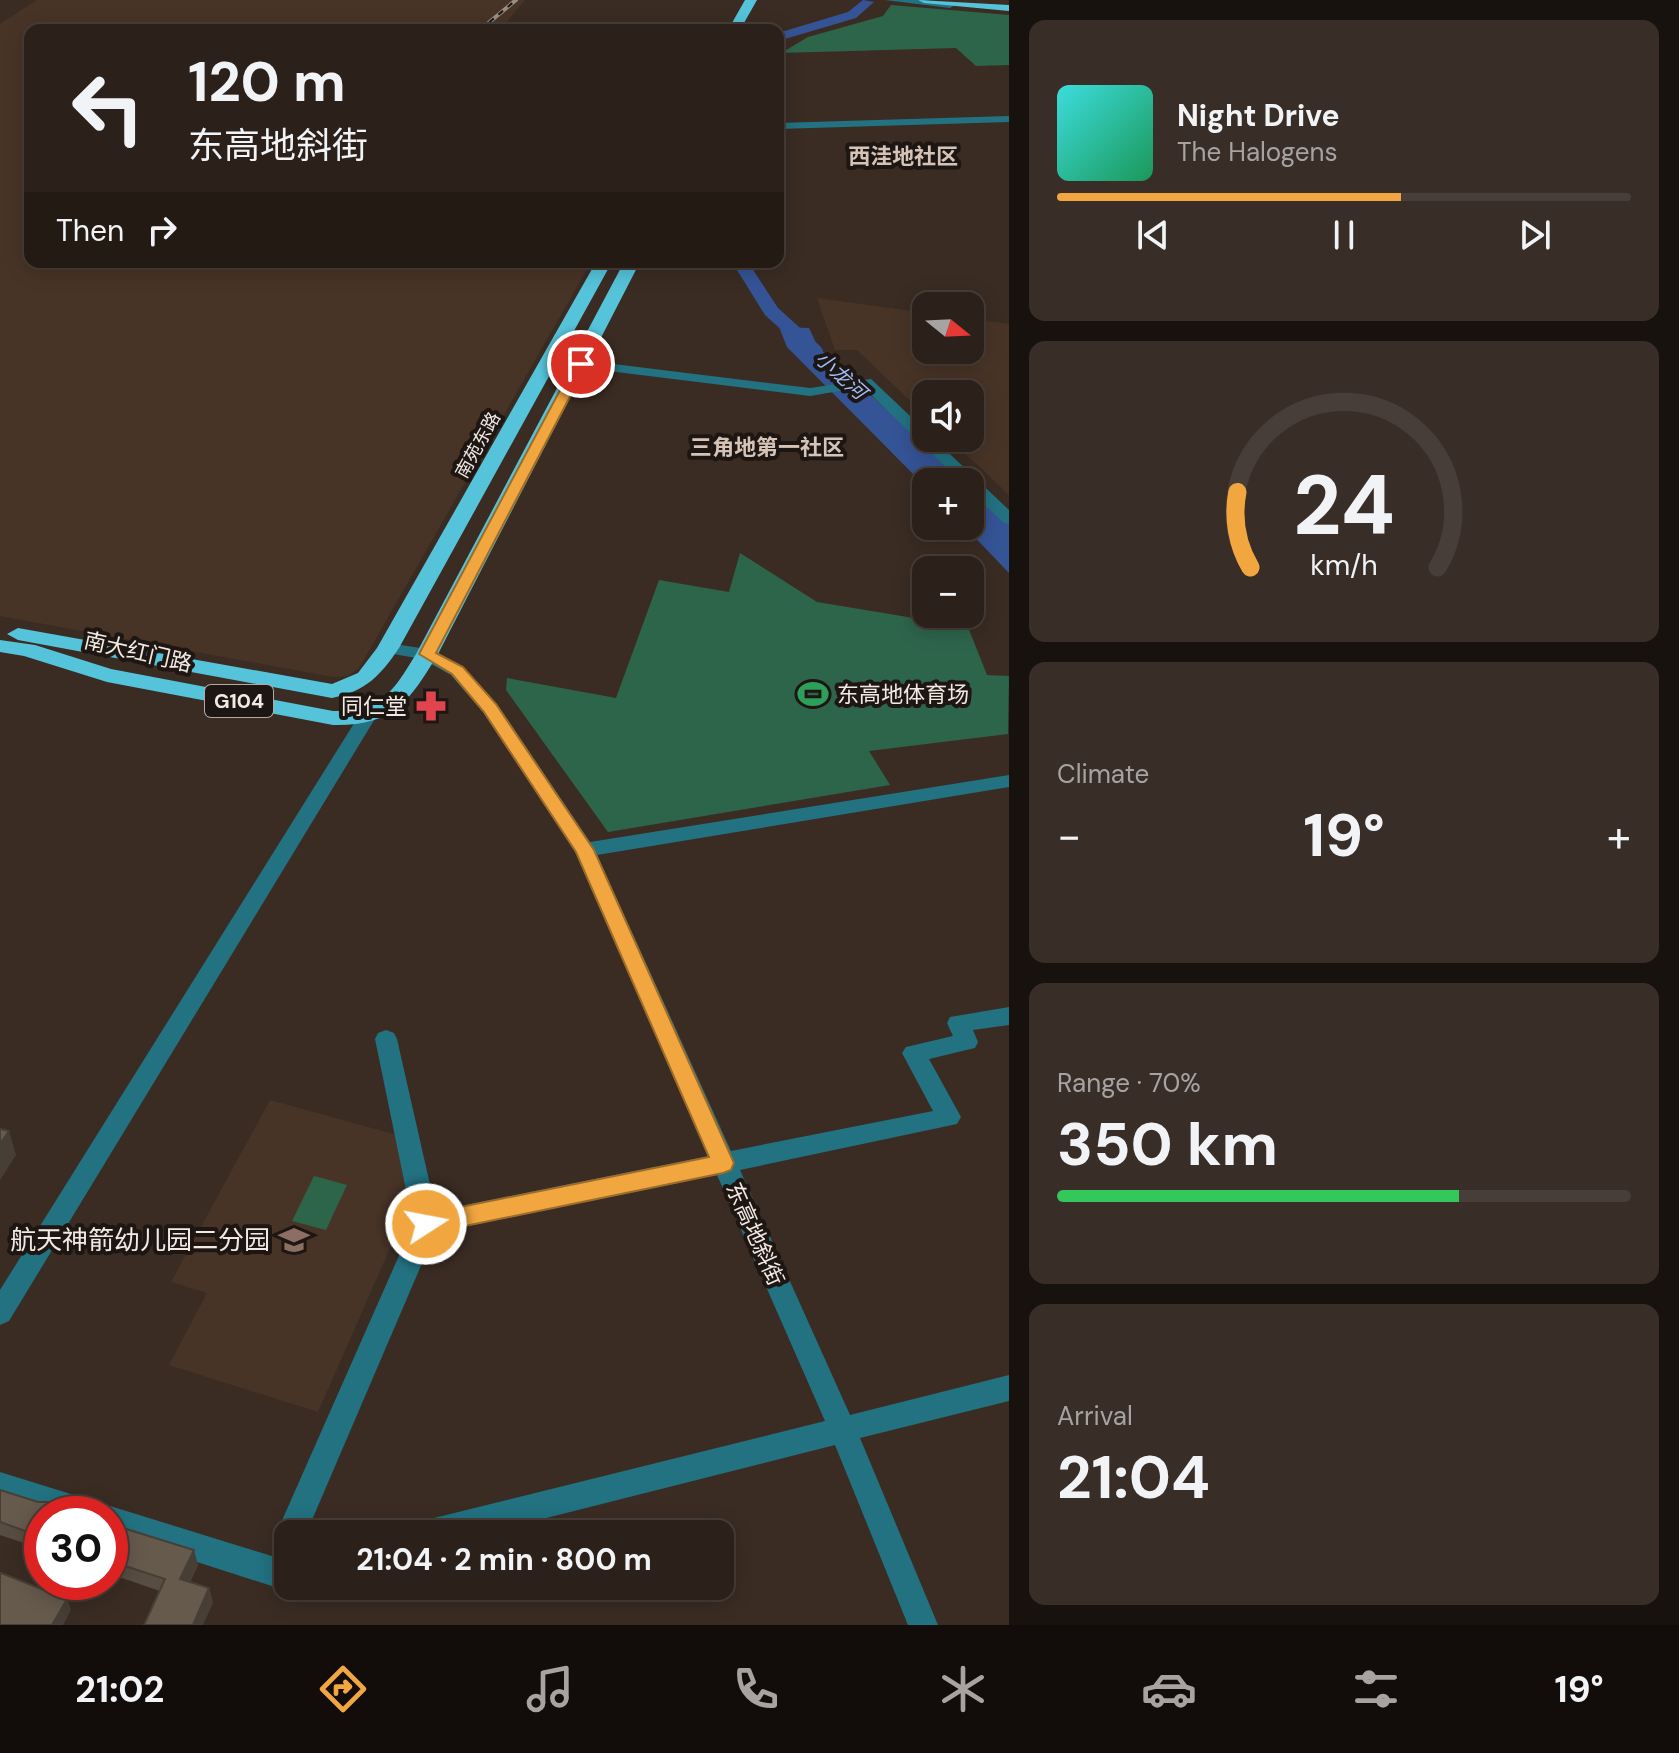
<!DOCTYPE html>
<html lang="en">
<head>
<meta charset="utf-8">
<style>
	:root { --surface:#2c211a; --page:#382e27; --text:#f1f3f6; --muted:#a6a3a2; --line:#483e39; --accent:#f1a63f }
	body { margin:0; font-family:"DM Sans","Noto Sans SC",sans-serif; background:var(--page); color:var(--text); height:100vh; display:flex; flex-direction:column; font-size:30px; white-space:nowrap }
	* { box-sizing:border-box; margin:0 }
	p { font-size:26px; color:var(--muted) }
	.icon { flex:none; width:44px; height:44px; fill:none; stroke:currentColor; stroke-width:2; stroke-linecap:round; stroke-linejoin:round }
	.map { position:relative; flex:1; overflow:hidden }
	.side { display:flex; flex-direction:column; gap:20px; padding:20px; background:#18120e; width:670px }
	.side>* { flex:none }
	.top-card { position:absolute; left:24px; top:24px; width:760px; height:244px; border-radius:16px; box-shadow:0 4px 20px #0003,0 0 0 2px var(--line); background:#2c211a; color:var(--text); overflow:hidden }
	.needle { width:52px; rotate:108deg }
	.controls { position:absolute; left:912px; top:292px; display:grid; gap:16px }
	.controls a { display:grid; place-items:center; width:72px; height:72px; border-radius:16px; background:var(--surface); box-shadow:0 4px 20px #0003,0 0 0 2px var(--line); font-size:40px }
	.speed { position:absolute; left:24px; top:1496px; display:flex; gap:16px; font-size:40px; font-weight:700; text-align:center }
	.speed>* { display:grid; place-content:center; width:104px; height:104px; border-radius:50%; background:var(--surface); box-shadow:0 4px 20px #0003,0 0 0 2px var(--line); line-height:1 }
	.speed .limit { border:12px solid #d22; background:#fff; color:#111 }
	.pin { position:absolute; display:grid; place-items:center; width:68px; height:68px; color:#fff; margin:-34px; border:4px solid #fff; border-radius:50%; box-shadow:0 2px 8px #0007 }
	.me { position:absolute; width:88px; margin:-44px; rotate:79deg; stroke-linejoin:round; filter:drop-shadow(0 0 6px #0008) }
	.turn { display:flex; align-items:center; gap:28px; height:168px; padding:0 32px; font-size:36px }
	.turn .icon { width:104px; height:104px; stroke-width:2.5 }
	.turn b { display:block; font-size:56px; line-height:68px }
	.then { display:flex; align-items:center; height:76px; padding:0 32px; background:#0003; gap:16px; font-size:30px }
	.big { font-size:60px; font-weight:700; line-height:1.1 }
	.side .card { flex:1; display:flex; flex-direction:column; justify-content:center; gap:12px; min-width:0; padding:0 28px; border-radius:16px; background:var(--page) }
	.side .dial { align-items:center; gap:0 }
	.dial svg { height:208px; overflow:visible; fill:none; stroke:var(--line); stroke-width:7; stroke-linecap:round; text-anchor:middle }
	.dial text { fill:var(--text); stroke:none }
	.song { display:flex; align-items:center; gap:24px }
	.cover { width:96px; height:96px; border-radius:12px; background:linear-gradient(135deg,hsl(180 70% 55%),hsl(150 70% 35%)) }
	.played { height:8px; border-radius:4px; background:linear-gradient(90deg,var(--accent) 60%,var(--line) 60%) }
	.keys { display:flex; justify-content:space-around; direction:ltr }
	.heat { display:flex; justify-content:space-between; align-items:center; font-size:44px; direction:ltr }
	.charge { height:12px; border-radius:6px; background:linear-gradient(90deg,#34c759 70%,var(--line) 0) }
	.trip { position:absolute; left:274px; top:1520px; width:460px; height:80px; border-radius:16px; background:var(--surface); box-shadow:0 4px 20px #0003,0 0 0 2px var(--line); font-weight:700; line-height:80px; text-align:center }
	.menu { display:flex; height:128px; justify-content:space-around; align-items:center; background:#120d0a; color:var(--muted) }
	.menu .icon { width:56px; height:56px }
	.menu .selected { color:var(--accent) }
	.menu b { font-size:36px; color:var(--text) }
	main { display:flex; flex:1; min-height:0 }
	.map>svg:first-child { display:block }
	.built { fill:#483427 }
	.green { fill:#2d654b }
	.water { fill:#355496 }
	.lines { fill:none; stroke-linecap:round; stroke-linejoin:round }
	.river { fill:#355496; fill-rule:evenodd }
	.minor { fill:#227282; fill-rule:evenodd }
	.highway { fill:#55c4db; fill-rule:evenodd }
	.rail-casing { stroke:#998d85; stroke-width:4 }
	.rail { stroke:#1d1612; stroke-width:2; stroke-dasharray:6; stroke-linecap:butt }
	.wall { fill:#584d42 }
	.shaded-wall { fill:#473f36 }
	.building { fill:#665a4d; stroke:#473f36; stroke-width:2 }
	.route { fill:#f1a63f; stroke:#9d6c29; stroke-width:2 }
	.labels { text-anchor:middle; dominant-baseline:central; stroke-width:8; stroke-linejoin:round; paint-order:stroke }
	.far-street-label { font-size:18px; fill:#f3e9e3; stroke:#1d1612 }
	.far-water-label { font-size:20px; font-style:italic; fill:#a2bff8; stroke:#1d1612 }
	.shield { fill:#1d1612; stroke:#b3aaa4; stroke-width:2 }
	.shield-label { font-size:20px; font-weight:bold; fill:#f3e9e3 }
	.far-quarter-label { font-size:22px; font-weight:bold; fill:#d5c3b7; stroke:#1d1612 }
	.street-label { font-size:22px; fill:#f3e9e3; stroke:#1d1612 }
	.poi-label { font-size:22px; fill:#f3e9e3; stroke:#1d1612; text-anchor:start }
	.near-poi-label { font-size:26px; fill:#f3e9e3; stroke:#1d1612; text-anchor:end }
</style>
</head>
<body>
<main>
<div class="map">
<svg width="1009" height="1625" viewBox="0 0 1009 1625">
	<rect width="100%" height="100%" fill="#3a2c23"/>
	<!-- built -->
	<path class="built" d="M37 0H525L503 26 524 30H30V262H591L359 668 348 676 333 677 0 616V24Z
		M817 298 926 313V350H970V319L1009 324V495L949 438H970V394H926V416L857 350H835Z
		M270 1100 397 1135 412 1198 318 1412 169 1365 207 1293 171 1282Z"/>
	<!-- green -->
	<path class="green" d="M891 5 1009 15V65L976 66 956 48 781 53 808 37 883 16Z
		M740 553 817 602 968 627 987 675 1009 676 1008 734 869 751 890 785 608 832 506 690 507 678 616 698 659 580 729 592Z
		M314 1176 347 1185 326 1230 292 1221Z"/>
	<!-- water -->
	<path class="water" d="M779 327 809 328 818 347 966 482H926V487L787 347Z
		M970 486 1009 524V573L964 526H970Z"/>
	<g class="lines">
		<!-- river -->
		<path class="river" d="M863 0 874 2 856 18 778 41V33L848 12Z
			M732 262H748L778 308 820 346 823 350 820 354H808L765 315Z"/>
		<!-- minor -->
		<path class="minor" d="M885 0H924L955 5 950 8Z
			M1009 116V122L778 129V123Z
			M581 360 810 388 871 379 926 431V438H933L1009 510V524L1003 522 970 491V482H961L863 387 810 396 576 367V361Z
			M388 643 433 650 463 667 497 704 590 842 1009 775V787L597 855 731 1151 933 1111 902 1053 906 1047 953 1036 947 1023 950 1017 1009 1007V1025L973 1030 978 1042 975 1048 929 1059 961 1117 957 1124 740 1170 850 1415 1009 1375V1401L860 1438 938 1625H908L835 1445 483 1534H411L416 1524 426 1520 825 1421 717 1175 435 1233 306 1534H288V1547L281 1544 276 1534 413 1224 375 1039 378 1033 386 1030 394 1033 397 1039 436 1211 709 1156 575 851 483 712 451 675 422 659 382 652 379 648Z
			M367 711 376 717 9 1321 0 1325V1290L358 717Z
			M0 1472 90 1500 100 1504 102 1509 110 1506 275 1557 288 1553V1583L275 1587 110 1534V1514H45L0 1500Z"/>
		<!-- highway -->
		<path class="highway" d="M745 0H757L740 30H728Z
			M918 0 1009 5V11L924 3Z
			M596 262H612L399 648C380 676 366 691 332 698L18 640 7 634 18 628 332 684 358 673 377 648Z
			M624 262H640L438 654C409 702 393 726 333 725L107 682 24 656 0 652V640L35 645 111 669 333 711C381 712 393 692 416 654Z"/>
		<!-- rail casing -->
		<g class="rail-casing">
			<path id="rail" d="M480 30 516 0"/>
		</g>
		<!-- rail -->
		<use href="#rail" class="rail"/>
	</g>
	<!-- wall -->
	<path class="wall" d="M0 1490 42 1514V1549L0 1535Z
		M110 1555 198 1565 190 1582 209 1588 213 1603 160 1591 113 1575 110 1568Z"/>
	<!-- shaded-wall -->
	<path class="shaded-wall" d="M9 1131 16 1155 0 1180V1144Z
		M194 1550 198 1565 184 1593 180 1579Z
		M209 1588 213 1603 203 1625H193Z
		M67 1599 71 1610 63 1625H52Z"/>
	<!-- building -->
	<path class="building" d="M0 1129 9 1131 0 1144Z
		M0 1490 38 1502H63L98 1514H42V1537L0 1522Z
		M123 1528 194 1550 180 1579 209 1588 193 1625H144L165 1579 110 1561V1555Z
		M1 1573 67 1599 52 1625H0V1575Z"/>
	<!-- route -->
	<path class="route" d="M581 360 587 364 436 653 463 667 496 704 594 850 734 1163 731 1170 723 1173 426 1234 418 1231 414 1224 418 1217 426 1214 709 1157 576 852 484 712 452 674 419 654 574 364Z"/>
	<!-- icons -->
	<defs>
		<g id="stadium-bare" transform="scale(2.4)"><path d="M0-5a6.5 5 0 1 0 0 10a6.5 5 0 1 0 0-10ZM-3.5-1.8h7v3.6h-7Z" fill="#2e9e5b" stroke="#1d1612" stroke-width="2.5" paint-order="stroke"/></g>
		<g id="pharmacy-bare" transform="scale(2.4)"><path d="M-2-6h4v4h4v4h-4v4h-4v-4h-4v-4h4Z" fill="#e0444e" stroke="#1d1612" stroke-width="2.5" paint-order="stroke"/></g>
		<g id="school-bare" transform="scale(2.4)"><path d="M0-5L7-2L0 1L-7-2ZM-4 1L0 2.5L4 1V4Q0 6-4 4Z" fill="#8d6e63" stroke="#1d1612" stroke-width="2.5" paint-order="stroke"/></g>
	</defs>
	<g fill-rule="evenodd">
		<use href="#stadium-bare" x="813" y="694"/>
		<use href="#pharmacy-bare" x="431" y="706"/>
		<use href="#school-bare" x="294" y="1240"/>
	</g>
	<g class="labels">
		<!-- far-street labels -->
		<g class="far-street-label">
			<text transform="translate(478 445) rotate(-61)">南苑东路</text>
		</g>
		<!-- far-water labels -->
		<g class="far-water-label">
			<text transform="translate(841 375) rotate(42)">小龙河</text>
		</g>
		<!-- shield labels -->
		<rect class="shield" x="205" y="685" width="68" height="32" rx="6"/>
		<g class="shield-label">
			<text x="239" y="701">G104</text>
		</g>
		<!-- far-quarter labels -->
		<g class="far-quarter-label">
			<text x="903" y="156">西洼地社区</text>
			<text x="767" y="447">三角地第一社区</text>
		</g>
		<!-- street labels -->
		<g class="street-label">
			<text transform="translate(138 652) rotate(13)">南大红门路</text>
			<text transform="translate(755 1234) rotate(66)">东高地斜街</text>
		</g>
		<!-- poi labels -->
		<g class="poi-label">
			<text x="837" y="694">东高地体育场</text>
			<text x="407" y="706" text-anchor="end">同仁堂</text>
		</g>
		<!-- near-poi labels -->
		<g class="near-poi-label">
			<text x="270" y="1240">航天神箭幼儿园二分园</text>
		</g>
	</g>
</svg>
<div class="controls">
<a><svg class="needle" viewBox="-14 -14 28 28"><path d="M0-13l5 13h-10z" fill="#e53935"/><path d="M0 13l5-13h-10z" fill="#a6a3a2"/></svg></a>
<a><svg class="icon" aria-label="sound" viewBox="0 0 24 24"><path d="M4 9h4l5-4v14l-5-4H4zM17 9q2 3 0 6"/></svg></a>
<a>+</a>
<a>−</a>
</div>
<div class="speed"><div class="limit">30</div></div>
<div class="pin" style="left:581px;top:364px;background:#d93025"><svg class="icon" aria-label="arrive" viewBox="0 0 24 24"><path d="M6 21V4h12l-3 4 3 4H6"/></svg></div>
<svg class="me" style="left:426px;top:1224px" viewBox="-20 -20 40 40"><circle r="17" fill="#f1a63f" stroke="#fff" stroke-width="3"/><path d="M0-11L8 9 0 5-8 9z" fill="#fff"/></svg>
<div class="trip">21:04 · 2 min · 800 m</div>
<div class="top-card">
<div class="turn"><svg class="icon" aria-label="left" viewBox="0 0 24 24"><path d="M17 20v-9H6M10 6l-5 5 5 5"/></svg><div><b>120 m</b>东高地斜街</div></div>
<div class="then">Then<svg class="icon" aria-label="right" viewBox="0 0 24 24"><path d="M7 20v-9h11M14 6l5 5-5 5"/></svg></div>
</div>
</div>
<section class="side">
<div class="card">
<div class="song"><i class="cover"></i><div><b>Night Drive</b><p>The Halogens</p></div></div>
<div class="played"></div>
<div class="keys"><svg class="icon" aria-label="previous" viewBox="0 0 24 24"><path d="M18 5L8 12l10 7zM5 5v14"/></svg><svg class="icon" aria-label="pause" viewBox="0 0 24 24"><path d="M8 5v14M16 5v14"/></svg><svg class="icon" aria-label="next" viewBox="0 0 24 24"><path d="M6 5l10 7-10 7zM19 5v14"/></svg></div>
</div>
<div class="card dial"><svg viewBox="0 0 100 80">
<path d="M14 69A42 42 0 1 1 86 69"/>
<path d="M14 69A42 42 0 0 1 9 40" stroke="#f1a63f"/>
<text x="50" y="56" font-size="32" font-weight="700">24</text>
<text x="50" y="72" font-size="11">km/h</text>
</svg></div>
<div class="card"><p>Climate</p>
<div class="heat"><a>−</a><b class="big">19°</b><a>+</a></div>
</div>
<div class="card"><p>Range · 70%</p><b class="big">350 km</b><div class="charge"></div></div>
<div class="card"><p>Arrival</p><b class="big">21:04</b></div>
</section>
</main>
<nav class="menu">
<b>21:02</b>
<svg class="icon selected" aria-label="directions" viewBox="0 0 24 24"><path d="M12 3l9 9-9 9-9-9zM9 14v-3h6M13 9l2 2-2 2"/></svg>
<svg class="icon" aria-label="music" viewBox="0 0 24 24"><path d="M9 18V5l10-2v13"/><circle cx="6" cy="18" r="3"/><circle cx="16" cy="16" r="3"/></svg>
<svg class="icon" aria-label="phone" viewBox="0 0 24 24"><path d="M5 4h4l2 5-3 2q2 4 5 5l2-3 5 2v4C11 20 4 13 5 4z"/></svg>
<svg class="icon" aria-label="climate" viewBox="0 0 24 24"><path d="M12 3v18M4 7l16 10M4 17L20 7"/></svg>
<svg class="icon" aria-label="car" viewBox="0 0 24 24"><path d="M5 17H2v-5l4-1 3-4h7l3 4 3 1v5h-3M9 17h6M6 11h13"/><circle cx="7" cy="17" r="2"/><circle cx="17" cy="17" r="2"/></svg>
<svg class="icon" aria-label="filters" viewBox="0 0 24 24"><path d="M4 7h16M4 17h16"/><circle cx="9" cy="7" r="2"/><circle cx="15" cy="17" r="2"/></svg>
<b>19°</b>
</nav>
</body>
</html>
